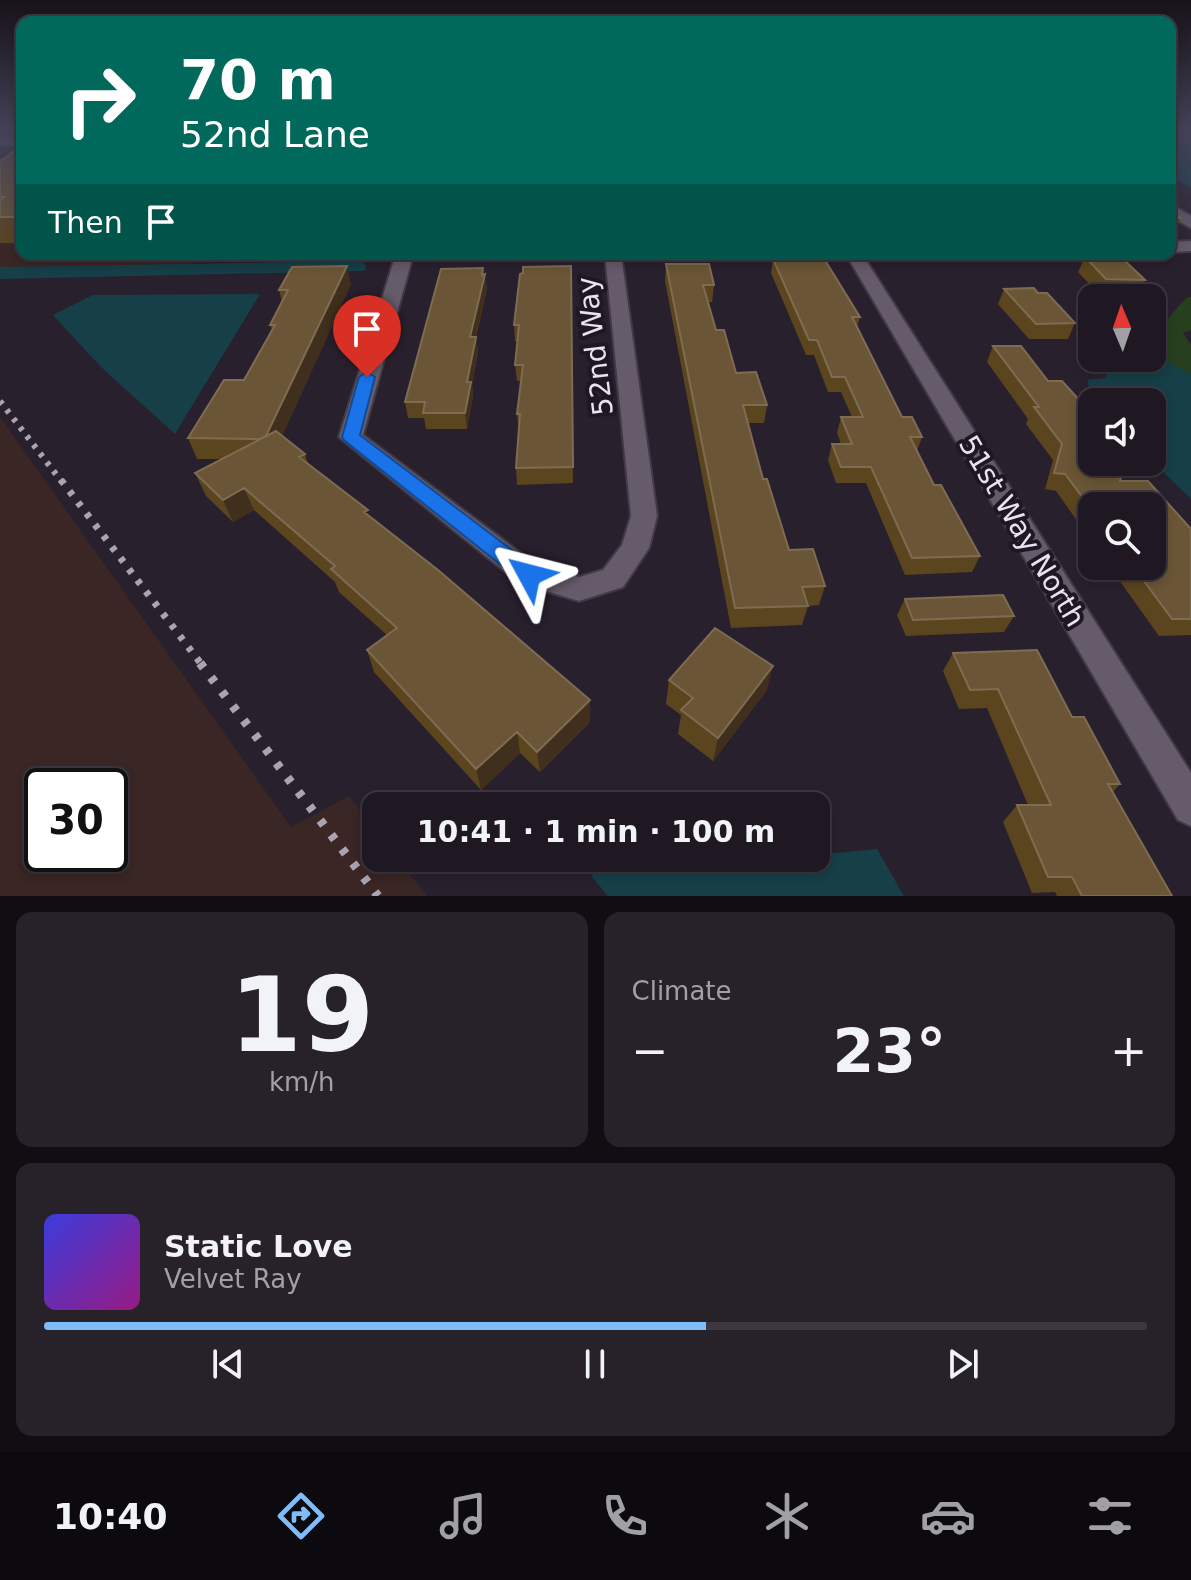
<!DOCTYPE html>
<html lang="en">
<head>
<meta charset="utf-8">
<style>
	:root { --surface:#1f1822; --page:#27212a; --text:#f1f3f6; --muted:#a1a0a5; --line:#3c3740; --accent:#7ebdf9 }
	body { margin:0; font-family:"DejaVu Sans",sans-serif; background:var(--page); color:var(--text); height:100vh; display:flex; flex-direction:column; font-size:30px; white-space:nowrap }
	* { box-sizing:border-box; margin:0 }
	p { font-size:26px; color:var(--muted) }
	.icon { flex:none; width:44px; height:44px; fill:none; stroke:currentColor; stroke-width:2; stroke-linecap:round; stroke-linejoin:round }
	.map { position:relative; height:896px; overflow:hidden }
	.panel { display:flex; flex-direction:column; gap:16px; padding:16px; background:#110d13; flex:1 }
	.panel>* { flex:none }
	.guide { position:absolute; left:16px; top:16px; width:1160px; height:244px; border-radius:16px; box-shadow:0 4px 12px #0003,0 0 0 2px var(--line); background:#00695c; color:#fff; overflow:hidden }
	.needle { width:52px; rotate:358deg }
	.buttons { position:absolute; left:1078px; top:284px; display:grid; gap:16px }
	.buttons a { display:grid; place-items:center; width:88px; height:88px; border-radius:16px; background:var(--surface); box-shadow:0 4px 12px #0003,0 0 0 2px var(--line); font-size:40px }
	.speed { position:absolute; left:24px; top:768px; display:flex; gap:16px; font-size:40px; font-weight:700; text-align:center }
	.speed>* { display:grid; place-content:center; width:104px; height:104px; border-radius:50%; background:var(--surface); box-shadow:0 4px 12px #0003,0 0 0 2px var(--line); line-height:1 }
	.speed .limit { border:4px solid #111; border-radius:12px; background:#fff; color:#111 }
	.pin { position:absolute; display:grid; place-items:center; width:68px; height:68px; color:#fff; margin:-82px -34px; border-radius:50% 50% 50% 0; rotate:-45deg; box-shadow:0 0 8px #0007 }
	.pin .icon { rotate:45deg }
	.me { position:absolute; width:88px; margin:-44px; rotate:308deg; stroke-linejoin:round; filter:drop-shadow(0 0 6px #0008) }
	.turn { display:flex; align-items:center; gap:28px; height:168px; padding:0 32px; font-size:36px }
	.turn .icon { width:104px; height:104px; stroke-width:2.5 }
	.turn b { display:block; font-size:56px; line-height:68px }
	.then { display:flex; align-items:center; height:76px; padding:0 32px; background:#0003; gap:16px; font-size:30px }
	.big { font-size:60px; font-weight:600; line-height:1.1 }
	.panel .tile { flex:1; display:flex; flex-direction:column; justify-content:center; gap:12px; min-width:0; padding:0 28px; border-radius:16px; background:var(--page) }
	.panel .dial { align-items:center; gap:0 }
	.dial b { font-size:104px; line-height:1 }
	.song { display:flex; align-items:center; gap:24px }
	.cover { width:96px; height:96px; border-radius:12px; background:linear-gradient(135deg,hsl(240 70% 55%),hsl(310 70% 35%)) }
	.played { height:8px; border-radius:4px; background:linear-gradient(90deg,var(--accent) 60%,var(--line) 60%) }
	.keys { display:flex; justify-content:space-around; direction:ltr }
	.heat { display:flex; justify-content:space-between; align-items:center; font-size:44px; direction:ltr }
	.panel .tiles { flex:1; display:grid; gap:16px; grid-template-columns:1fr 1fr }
	.tile:last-child { grid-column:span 2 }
	.trip { position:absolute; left:362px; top:792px; width:468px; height:80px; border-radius:16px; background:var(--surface); box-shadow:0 4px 12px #0003,0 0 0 2px var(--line); font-weight:600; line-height:80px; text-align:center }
	.dock { display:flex; height:128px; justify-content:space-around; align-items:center; background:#0c0a0e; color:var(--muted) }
	.dock .icon { width:56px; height:56px }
	.dock .active { color:var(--accent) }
	.dock b { font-size:36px; color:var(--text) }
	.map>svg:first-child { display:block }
	.industrial { fill:#392625; fill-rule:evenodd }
	.green { fill:#263f1e }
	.water { fill:#163f48 }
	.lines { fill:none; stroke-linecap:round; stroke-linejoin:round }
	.canal { fill:#163f48; fill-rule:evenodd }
	.minor-casing { stroke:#413a45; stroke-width:4 }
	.minor { fill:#655b6b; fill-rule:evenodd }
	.rail-far2 { stroke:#aba4b0; stroke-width:6; stroke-dasharray:4 7; stroke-linecap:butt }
	.rail-far1 { stroke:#aba4b0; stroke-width:7; stroke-dasharray:5 9; stroke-linecap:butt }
	.rail { stroke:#aba4b0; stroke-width:9; stroke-dasharray:6 12; stroke-linecap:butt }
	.wall { fill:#5b451f }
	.shaded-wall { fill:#402f1c }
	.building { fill:#6a5636; stroke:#7e6c52; stroke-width:2 }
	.route { fill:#1a73e8; stroke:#114b97; stroke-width:2 }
	.labels { text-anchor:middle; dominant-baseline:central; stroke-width:8; stroke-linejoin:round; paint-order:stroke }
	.street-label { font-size:28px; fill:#e9e3ed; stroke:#1f1724 }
</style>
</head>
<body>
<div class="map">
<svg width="1191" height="896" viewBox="0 0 1191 896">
	<rect width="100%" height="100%" fill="#29202e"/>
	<!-- industrial -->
	<path class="industrial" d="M0 132H22V254H199L188 269 0 271Z
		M0 417 291 827 349 796 376 831V858H397L427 896H0ZM42 786H110V854H42Z"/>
	<!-- green -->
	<path class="green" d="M1188 297H1191V330L1183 333 1191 345V374C1168 362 1138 354 1162 326 1171 316 1177 306 1188 297Z"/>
	<!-- water -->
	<path class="water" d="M1170 132H1191V188L1170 175Z
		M260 294 175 434 101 367 53 315 93 295Z
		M1152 346 1158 357 1191 374V499L1152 461V402H1098L1089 391 1088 380 1105 378 1108 371 1104 366 1110 358H1152Z
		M651 795 697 806H605L606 802Z
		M877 849 904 896H608L592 877 595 858H816V855Z"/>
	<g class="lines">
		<!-- canal -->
		<path class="canal" d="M357 261 364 263 366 267 364 271 0 279V267Z"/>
		<!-- minor casing -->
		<g class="minor-casing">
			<path id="minor" d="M0 137H22V145H0Z
				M1170 204 1191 216V228L1170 216Z
				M1191 241V251L1170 252V242Z
				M460 254 452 259H412L363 435 538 566 579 577 603 570 622 545 631 516 605 254H621L657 516 649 548 623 587 579 601 519 583 339 437 394 260H336L328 255Z
				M846 254H862L1191 773V826L1178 820Z"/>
		</g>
		<!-- minor -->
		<use href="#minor" class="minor"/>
		<!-- rail-far2 -->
		<path class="rail-far2" d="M0 401 62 482"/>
		<!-- rail-far1 -->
		<path class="rail-far1" d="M61 480 202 665"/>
		<!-- rail -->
		<path class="rail" d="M200 663 378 896"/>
	</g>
	<!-- wall -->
	<path class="wall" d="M22 151V243H0V161Z
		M1170 211 1181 218 1174 230H1170Z
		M1085 257 1145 280 1138 295 1099 294 1078 272Z
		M773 259 860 317 857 327 902 417 922 437 917 451 934 485 980 556 972 572 905 575 866 483H836L828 460 832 444H841L837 433 841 417H852L841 392H828L814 355H806L771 273Z
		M666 264 714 285 712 302H708L716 330 736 373 767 405 764 423H748L763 479 789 550 825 586 819 605 808 606 802 625 731 628 665 281Z
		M571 266 573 483 517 485 516 468 519 431 517 414 521 381H517L515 365 518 341H515L514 325Z
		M484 274 487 289 476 337 478 352 472 385 473 397 467 429H426L424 418H408L405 402Z
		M351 284 282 436 305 454 308 464 370 516 590 722 540 772 520 753 481 790 374 672 367 650 387 635 339 592 335 582 254 510 233 522 206 496 195 473 223 459H197L188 438 244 380 272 330 270 325 282 302 279 290Z
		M1004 289 1038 293 1075 323 1068 339H1029L998 304Z
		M993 346 1120 481 1191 529V635L1159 636 1109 566H1152L1092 506V542L1056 491 1045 489 1053 460 1026 424 1028 419 987 362Z
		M905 599 1014 616 1004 632 906 636 897 615Z
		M953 653 1072 717 1120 784 1113 792 1172 896H1057L1055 892 1032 893 1003 822 1017 805H1028L987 708 959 709 943 671Z
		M669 680 767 690 713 761 678 734 681 715 666 704Z"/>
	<!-- shaded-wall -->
	<path class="shaded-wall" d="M22 213V227L17 217Z
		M347 266 351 284 272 459 265 439Z
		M483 268 487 289 472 352 470 337Z
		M476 337 478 352 472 385 473 397 467 429 465 413 467 382Z
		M244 488 254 510 233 522 223 500Z
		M773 666 767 690 713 761 718 738Z
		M590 700V722L540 772 537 752Z
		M517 732 520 753 481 790 476 769Z"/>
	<!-- building -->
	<path class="building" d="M14 151H22V213L17 217H0V200L4 197H0V161Z
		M1170 211 1181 218H1170Z
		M823 257 860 317H852L902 417H912L922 437H910L934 485H941L980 556 912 558 871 467H841L832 444H852L841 417H863L845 377H832L817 340H809L773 259Z
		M1085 257 1122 258 1145 280 1106 279Z
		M666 264H709L714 285H703L716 330H724L736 373 756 372 767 405H743L763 479H767L789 550 813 549 825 586 802 587 808 606 735 608Z
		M347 266 266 436 260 439 188 438 224 380H244L275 325H270L288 290H279L292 267Z
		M571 266 573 467 516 468 520 414H517L523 365H515L519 325H514L520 274 523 273V267Z
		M483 268 482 275 485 274 470 337H476L467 382H471L465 413H423L425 402H405L441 269Z
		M1034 288 1038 293H1047L1075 323 1036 324 1004 289Z
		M993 346H1021L1048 381H1062L1092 414V462H1125L1120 481H1148L1191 529V619H1172L1133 566H1152V506H1092V510L1065 474 1054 473 1062 444 1034 407H1039Z
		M276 431 305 454 299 457 368 510 364 512 438 570 590 700 537 752 517 732 476 769 367 650 397 628 331 569 335 566 244 488 223 500 195 473Z
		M1003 595 1014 616 913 620 905 599Z
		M715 628 773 666 718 738 681 710 693 698 669 680Z
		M1037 650 1072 717H1084L1120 784H1108L1172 896H1082L1072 877H1048L1017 805H1051L998 689 970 690 953 653Z"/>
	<!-- sky -->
	<linearGradient id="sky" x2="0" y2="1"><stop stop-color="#171219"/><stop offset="0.51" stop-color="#434257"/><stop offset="1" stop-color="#434257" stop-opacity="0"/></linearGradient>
	<rect width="1191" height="257" fill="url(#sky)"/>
	<!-- route -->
	<path class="route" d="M367 372 375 377 360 435 537 569 540 575 537 581 529 584 521 581 345 441 342 437 359 377Z"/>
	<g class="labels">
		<!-- street labels -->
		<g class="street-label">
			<text transform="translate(595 346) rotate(-97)">52nd Way</text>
			<text transform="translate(1022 531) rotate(59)">51st Way North</text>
		</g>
	</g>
</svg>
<div class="buttons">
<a><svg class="needle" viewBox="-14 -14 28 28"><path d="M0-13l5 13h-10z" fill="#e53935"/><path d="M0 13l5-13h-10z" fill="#a1a0a5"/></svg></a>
<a><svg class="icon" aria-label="sound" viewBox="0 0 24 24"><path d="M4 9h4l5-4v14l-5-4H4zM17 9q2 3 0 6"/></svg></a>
<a><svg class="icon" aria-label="search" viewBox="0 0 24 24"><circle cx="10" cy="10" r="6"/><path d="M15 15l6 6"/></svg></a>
</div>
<div class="speed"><div class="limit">30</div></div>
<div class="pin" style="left:367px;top:377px;background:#d93025"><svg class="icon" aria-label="arrive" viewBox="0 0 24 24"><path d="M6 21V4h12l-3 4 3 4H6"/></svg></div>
<svg class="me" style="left:529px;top:575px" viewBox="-20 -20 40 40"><path d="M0-17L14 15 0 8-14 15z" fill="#1a73e8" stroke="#fff" stroke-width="4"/></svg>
<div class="trip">10:41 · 1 min · 100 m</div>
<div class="guide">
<div class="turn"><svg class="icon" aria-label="right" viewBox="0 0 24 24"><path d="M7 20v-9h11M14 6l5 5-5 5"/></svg><div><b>70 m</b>52nd Lane</div></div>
<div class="then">Then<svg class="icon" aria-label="arrive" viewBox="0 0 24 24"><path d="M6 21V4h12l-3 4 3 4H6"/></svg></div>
</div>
</div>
<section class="panel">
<div class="tiles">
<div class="tile dial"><b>19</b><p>km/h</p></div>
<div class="tile"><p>Climate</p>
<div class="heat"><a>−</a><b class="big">23°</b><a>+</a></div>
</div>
<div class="tile">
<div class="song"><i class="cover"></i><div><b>Static Love</b><p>Velvet Ray</p></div></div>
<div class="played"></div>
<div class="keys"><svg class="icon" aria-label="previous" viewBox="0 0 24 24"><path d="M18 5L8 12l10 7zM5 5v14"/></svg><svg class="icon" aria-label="pause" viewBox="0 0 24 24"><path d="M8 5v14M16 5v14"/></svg><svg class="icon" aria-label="next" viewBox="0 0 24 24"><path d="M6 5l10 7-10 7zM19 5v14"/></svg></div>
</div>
</div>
</section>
<nav class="dock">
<b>10:40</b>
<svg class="icon active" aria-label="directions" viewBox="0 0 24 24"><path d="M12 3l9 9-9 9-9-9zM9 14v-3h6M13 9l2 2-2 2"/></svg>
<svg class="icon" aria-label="music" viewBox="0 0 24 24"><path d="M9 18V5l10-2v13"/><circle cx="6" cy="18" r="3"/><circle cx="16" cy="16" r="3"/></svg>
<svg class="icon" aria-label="phone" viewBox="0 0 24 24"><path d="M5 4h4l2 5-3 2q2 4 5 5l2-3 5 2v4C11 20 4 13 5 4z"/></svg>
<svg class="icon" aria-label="climate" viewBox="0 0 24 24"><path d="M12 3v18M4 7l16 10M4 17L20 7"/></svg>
<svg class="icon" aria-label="car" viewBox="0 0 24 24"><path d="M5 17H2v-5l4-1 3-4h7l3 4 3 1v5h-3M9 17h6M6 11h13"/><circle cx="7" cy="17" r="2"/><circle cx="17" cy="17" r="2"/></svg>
<svg class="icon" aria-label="filters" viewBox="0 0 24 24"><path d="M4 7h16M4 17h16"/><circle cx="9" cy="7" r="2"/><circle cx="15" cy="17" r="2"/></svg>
</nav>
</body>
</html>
